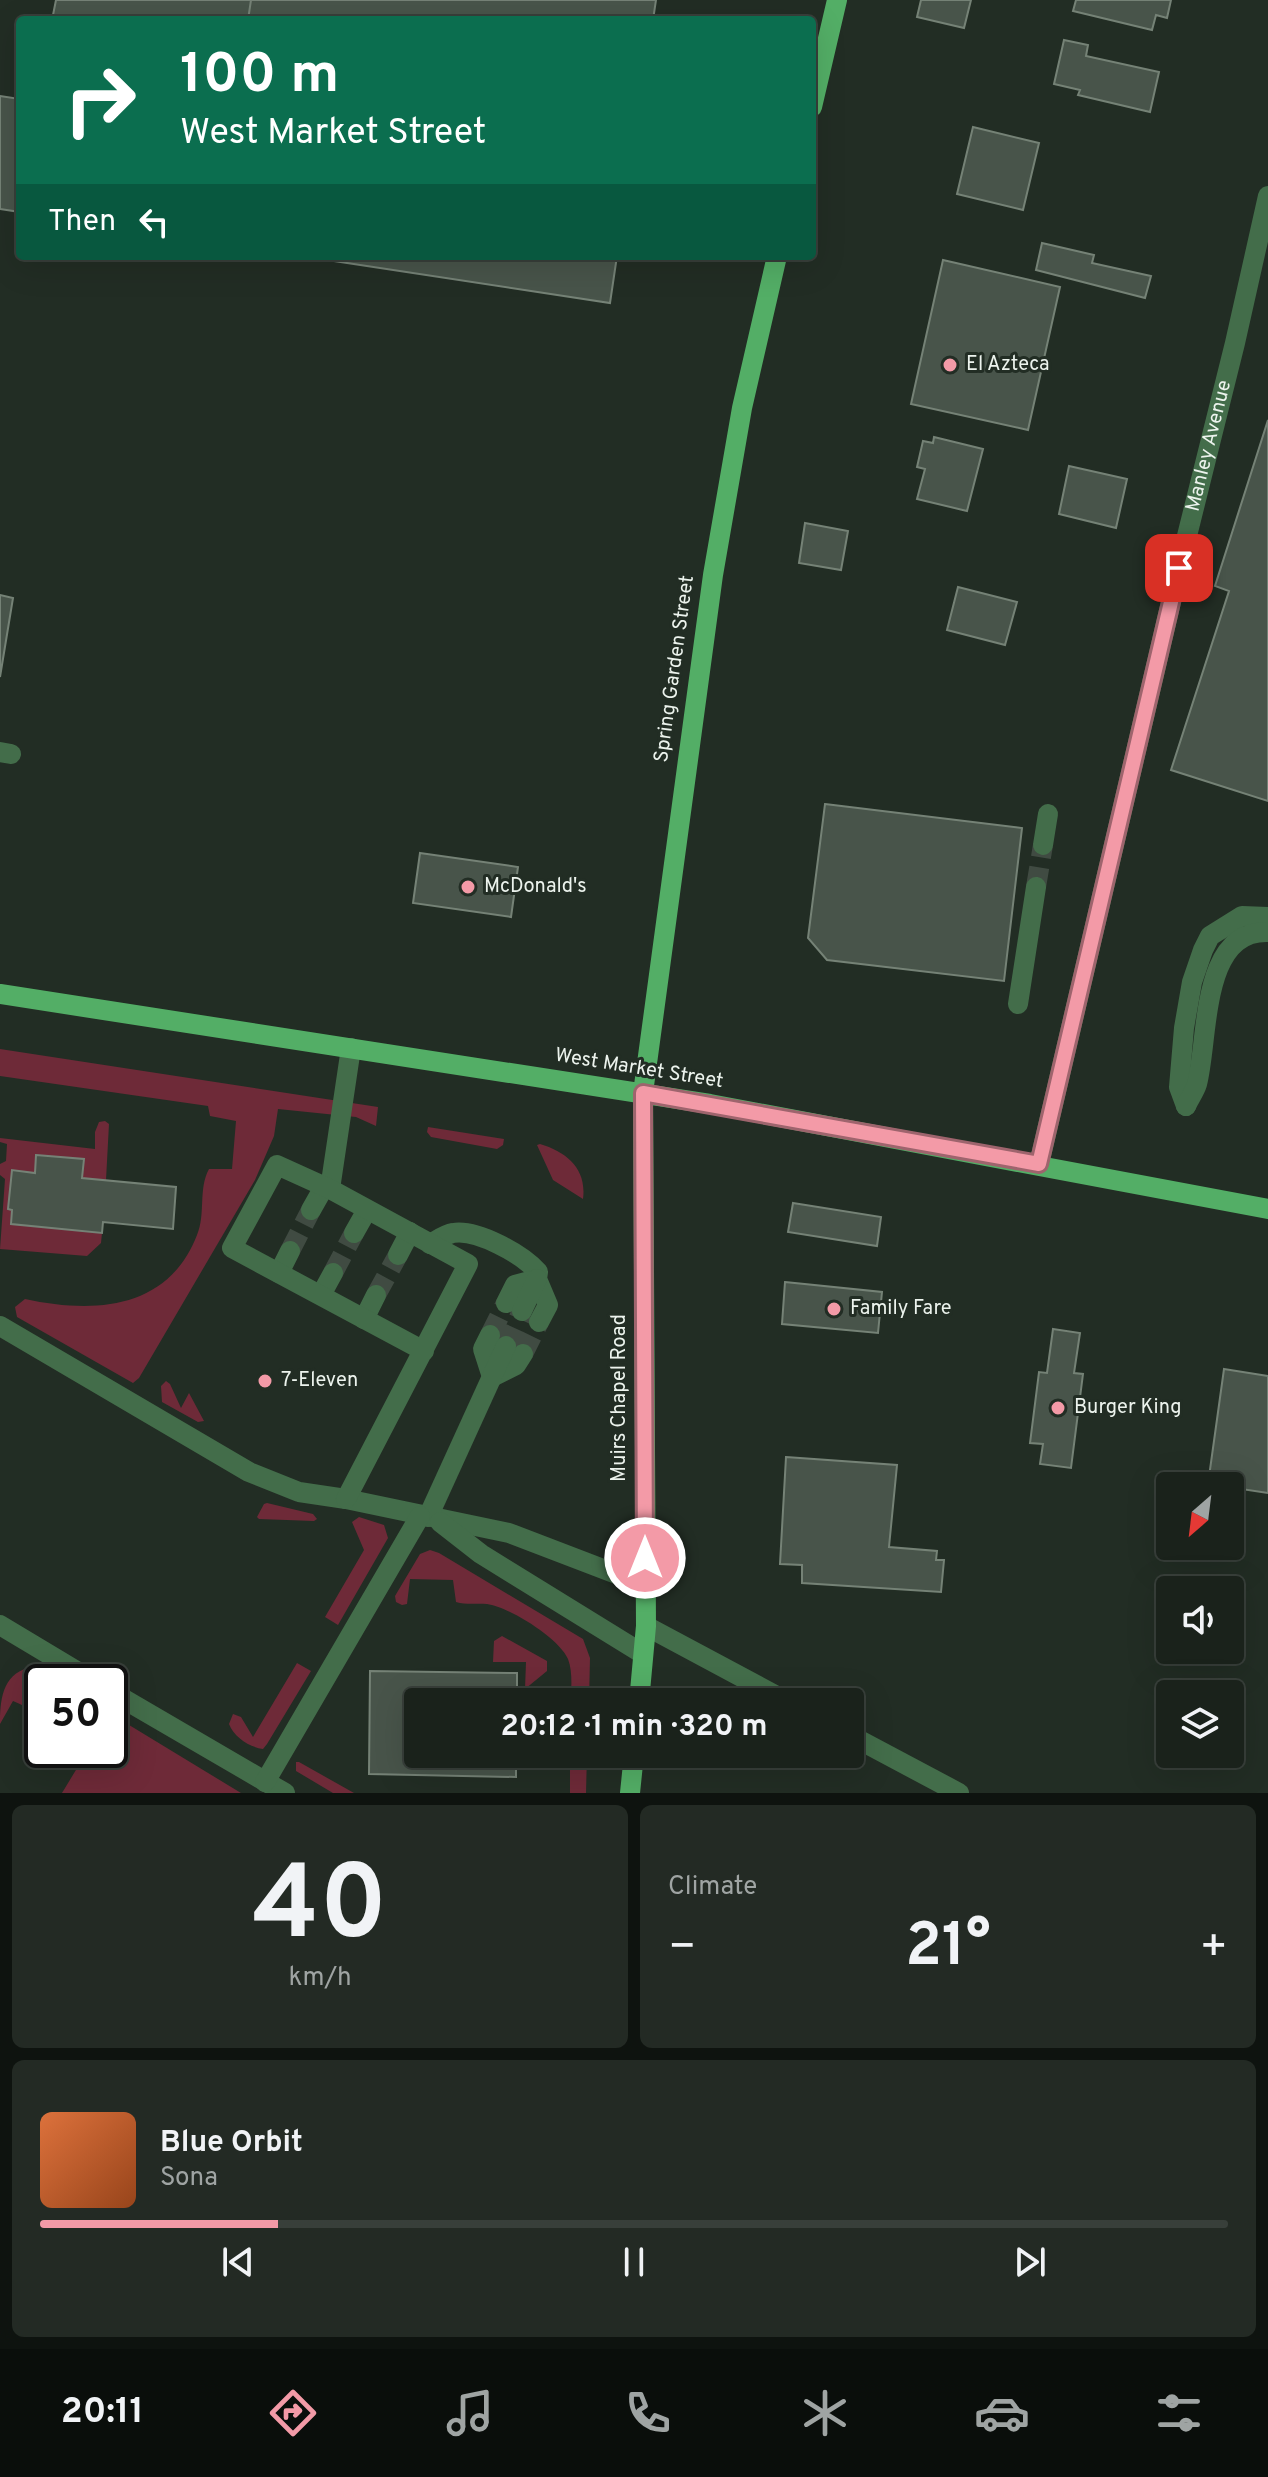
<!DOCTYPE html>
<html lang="en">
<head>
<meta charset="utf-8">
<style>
	:root { --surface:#1a221b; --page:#232a24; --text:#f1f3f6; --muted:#9fa4a3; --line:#383f3a; --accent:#f39aa7 }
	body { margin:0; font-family:Overpass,sans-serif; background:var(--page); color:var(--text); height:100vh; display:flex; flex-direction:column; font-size:30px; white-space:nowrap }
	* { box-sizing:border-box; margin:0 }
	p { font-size:26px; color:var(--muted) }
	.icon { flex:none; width:44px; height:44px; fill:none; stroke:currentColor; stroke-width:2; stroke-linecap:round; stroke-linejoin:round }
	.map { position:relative; height:1793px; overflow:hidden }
	.panel { display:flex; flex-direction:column; gap:12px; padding:12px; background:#0e130f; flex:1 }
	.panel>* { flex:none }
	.top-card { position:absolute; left:16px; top:16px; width:800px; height:244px; border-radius:8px; box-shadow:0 8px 32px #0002,0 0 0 2px var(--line); background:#0b6e4f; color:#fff; overflow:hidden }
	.needle { width:52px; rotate:208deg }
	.tools { position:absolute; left:1156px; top:1472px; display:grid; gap:16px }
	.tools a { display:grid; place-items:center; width:88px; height:88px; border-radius:8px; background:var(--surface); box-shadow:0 8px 32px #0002,0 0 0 2px var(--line); font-size:40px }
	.speed { position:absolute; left:24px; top:1664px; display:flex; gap:16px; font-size:40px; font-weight:700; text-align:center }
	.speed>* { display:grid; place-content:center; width:104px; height:104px; border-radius:50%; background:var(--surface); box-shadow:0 8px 32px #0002,0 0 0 2px var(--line); line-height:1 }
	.speed .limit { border:4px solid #111; border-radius:12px; background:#fff; color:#111 }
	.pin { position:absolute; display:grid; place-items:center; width:68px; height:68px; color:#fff; margin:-34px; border-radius:16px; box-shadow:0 4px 12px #0006 }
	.me { position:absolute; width:88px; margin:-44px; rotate:0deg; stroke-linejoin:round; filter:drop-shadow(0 0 6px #0008) }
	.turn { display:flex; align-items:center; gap:28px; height:168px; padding:0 32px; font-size:36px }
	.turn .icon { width:104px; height:104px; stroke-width:2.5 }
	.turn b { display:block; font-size:56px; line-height:68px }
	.then { display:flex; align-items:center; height:76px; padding:0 32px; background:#0003; gap:16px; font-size:30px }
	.big { font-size:60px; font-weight:700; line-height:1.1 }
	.panel .tile { flex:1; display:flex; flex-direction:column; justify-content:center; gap:12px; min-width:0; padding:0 28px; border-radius:12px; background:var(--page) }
	.panel .dial { align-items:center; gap:0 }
	.dial b { font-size:104px; line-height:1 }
	.song { display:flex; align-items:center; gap:24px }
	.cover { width:96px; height:96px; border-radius:12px; background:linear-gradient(135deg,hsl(20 70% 55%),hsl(20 70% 35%)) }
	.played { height:8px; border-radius:4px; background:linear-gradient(90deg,var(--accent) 20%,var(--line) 20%) }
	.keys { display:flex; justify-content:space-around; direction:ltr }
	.heat { display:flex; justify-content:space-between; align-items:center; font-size:44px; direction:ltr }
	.panel .tiles { flex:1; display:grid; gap:12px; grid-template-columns:1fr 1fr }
	.tile:last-child { grid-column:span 2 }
	.trip { position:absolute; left:404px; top:1688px; width:460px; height:80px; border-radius:8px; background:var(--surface); box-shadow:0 8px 32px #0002,0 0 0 2px var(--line); font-weight:700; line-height:80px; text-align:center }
	.dock { display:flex; height:128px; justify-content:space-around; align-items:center; background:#0a0e0b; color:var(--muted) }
	.dock .icon { width:56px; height:56px }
	.dock .active { color:var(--accent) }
	.dock b { font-size:36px; color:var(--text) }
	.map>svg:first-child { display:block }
	.green { fill:#6e2a38 }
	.building { fill:#48544a; stroke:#758276; stroke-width:2 }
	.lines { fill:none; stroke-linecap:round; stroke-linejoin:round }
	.minor-tunnel { stroke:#404b42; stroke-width:20; stroke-dasharray:20 10; stroke-linecap:butt }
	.minor { stroke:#436d4a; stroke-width:20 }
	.major { stroke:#53ae66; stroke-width:20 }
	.route-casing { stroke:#9e646d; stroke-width:20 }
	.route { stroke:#f39aa7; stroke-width:14 }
	.poi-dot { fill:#f39aa7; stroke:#222d24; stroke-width:3 }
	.labels { text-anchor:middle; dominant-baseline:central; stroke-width:6; stroke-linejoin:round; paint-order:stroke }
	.poi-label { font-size:20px; fill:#ecf3ed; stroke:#222d24; text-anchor:start }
	.street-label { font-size:20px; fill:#ecf3ed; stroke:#222d24 }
</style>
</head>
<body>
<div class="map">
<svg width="1268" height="1793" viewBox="0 0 1268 1793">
	<rect width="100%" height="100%" fill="#222d24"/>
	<!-- green -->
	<path class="green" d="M0 1049 378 1107 376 1126 356 1117 278 1109 274 1136 255 1180 139 1378 133 1383 17 1317 15 1307 25 1299C94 1314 168 1310 197 1235 206 1214 198 1189 209 1169H232L236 1121 210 1116 208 1106 0 1076Z
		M105 1121 109 1124 106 1180 82 1178 84 1159 37 1155 35 1173 12 1171 8 1209 12 1210 11 1224 102 1233 101 1243 87 1256 0 1249 5 1179 0 1175V1164L6 1161 7 1144 0 1142V1138L95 1149V1132L99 1122Z
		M428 1127 504 1139 503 1145 497 1149 431 1137 427 1132Z
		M540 1144C567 1152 587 1169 583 1199L553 1180 537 1145Z
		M166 1381 170 1384 181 1408 189 1393 204 1421 198 1422 162 1402 161 1386Z
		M267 1503 313 1514 317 1519 314 1521 259 1519 257 1517 264 1504Z
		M359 1517 384 1525 388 1538 338 1625 325 1617 364 1550 352 1522Z
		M430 1550 439 1553 583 1639 590 1658 589 1702H571C571 1688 573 1672 568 1659 559 1638 509 1607 487 1604 477 1603 466 1605 456 1602L453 1580 410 1579 407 1604 402 1605 396 1602 395 1596 420 1554Z
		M502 1636 547 1661V1671L525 1689 526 1662H493L494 1641Z
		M297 1663 311 1671 267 1744 263 1749C249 1747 234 1737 229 1724L233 1714 241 1717 253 1737Z
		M28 1668 40 1679 42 1701C32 1711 24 1706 13 1701L0 1724C0 1701 2 1675 28 1668Z
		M110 1714H111L241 1793H62L88 1750H110Z
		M570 1754H587L586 1793H570Z
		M296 1762H299L354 1793H333L296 1771Z"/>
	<!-- building -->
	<path class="building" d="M56 0H251L248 20H52Z
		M251 0H656L653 20H248Z
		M921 0H971L964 28 917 17Z
		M1076 0H1171L1167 18 1156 15 1152 30 1073 11Z
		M1064 40 1088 45 1086 56 1159 72 1150 112 1078 95 1080 90 1054 84Z
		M0 96 20 99V212L0 209Z
		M973 127 1039 143 1023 210 957 194Z
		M1042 243 1094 255 1092 263 1151 276 1145 298 1036 270Z
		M301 256H617L610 303Z
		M943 260 1060 287 1028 430 911 404Z
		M1268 420V801L1171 770 1229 591 1215 586Z
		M934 437 983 449 967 511 917 499 925 469 917 467 923 441 933 443Z
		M1069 466 1127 479 1116 528 1059 514Z
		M805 523 848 531 841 570 799 563Z
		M958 587 1017 602 1005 645 947 630Z
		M0 595 13 598 0 677Z
		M825 804 1022 828 1004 981 827 960 808 938Z
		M420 853 518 867 511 917 413 903Z
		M36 1155 84 1159 82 1178 176 1187 173 1229 103 1222 102 1233 11 1224 12 1210 8 1209 12 1170 35 1173Z
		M793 1203 881 1217 877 1246 788 1232Z
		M785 1282 882 1292 878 1333 782 1324Z
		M1053 1329 1080 1333 1074 1373 1083 1374 1071 1468 1040 1464 1043 1444 1030 1443 1039 1372 1047 1373Z
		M1224 1369 1268 1376V1493L1208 1484Z
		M786 1457 897 1465 889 1547 937 1551 936 1560H944L941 1592 802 1583V1565L780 1564Z
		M370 1671 517 1673V1702H418V1754H516V1777L369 1774Z"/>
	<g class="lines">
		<!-- minor-tunnel -->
		<path class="minor-tunnel" d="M1036 887 1043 845
			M290 1251 311 1210
			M333 1273 354 1233
			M376 1295 398 1255
			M490 1335 506 1303
			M506 1346 522 1311
			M523 1354 539 1322"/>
		<!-- minor -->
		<g class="minor">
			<path d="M0 752 11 754"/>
			<path d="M1043 845 1048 814"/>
			<path d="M1018 1004 1036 887"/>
			<path d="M1186 1106 1179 1087 1184 1028 1192 982 1203 950 1210 936 1242 916 1268 917"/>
			<path d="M1186 1106C1189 1099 1195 1091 1197 1084 1209 1038 1200 930 1268 932"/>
			<path id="s1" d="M1039 1164 1179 568 1235 343 1268 196"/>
			<path d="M330 1189 351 1048"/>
			<path d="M311 1210 324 1187"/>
			<path d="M354 1233 367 1210"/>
			<path d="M430 1244C437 1240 446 1234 453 1233 477 1229 522 1254 538 1272L537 1279 548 1305 539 1322"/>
			<path d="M398 1255 410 1232"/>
			<path d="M279 1273 290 1251"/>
			<path d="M321 1295 333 1273"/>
			<path d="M506 1303 515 1285 537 1279"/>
			<path d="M522 1311 537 1279"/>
			<path d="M364 1319 376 1295"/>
			<path d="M0 1326 249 1472 299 1492 346 1499 509 1533 645 1585"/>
			<path d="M490 1335 483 1349 492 1377"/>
			<path d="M492 1377 516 1365 523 1354"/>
			<path d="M346 1499 468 1264 330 1189 277 1165 232 1248 424 1351"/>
			<path d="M428 1517 506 1346"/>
			<path d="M440 1522 481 1554 643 1654"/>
			<path d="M0 1625 95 1682"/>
			<path d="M646 1626 788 1702"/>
			<path d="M110 1691 285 1793"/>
			<path d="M850 1735 959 1793"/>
			<path d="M265 1782 420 1516"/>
		</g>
		<!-- major -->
		<path class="major" d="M812 107 837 0
			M0 994 710 1104 1268 1209
			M639 1702 646 1626 643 1093 713 575 742 408 777 256
			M630 1793 634 1754"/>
	</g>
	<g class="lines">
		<!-- route casing -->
		<g class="route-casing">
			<path id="route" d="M645 1558 643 1093 1039 1164 1179 568"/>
		</g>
		<!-- route -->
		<use href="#route" class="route"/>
	</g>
	<!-- markers -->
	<g class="poi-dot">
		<circle cx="950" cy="365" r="8"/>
		<circle cx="468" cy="887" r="8"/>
		<circle cx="834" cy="1309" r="8"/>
		<circle cx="265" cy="1381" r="8"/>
		<circle cx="1058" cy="1408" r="8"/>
	</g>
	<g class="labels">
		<!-- poi labels -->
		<g class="poi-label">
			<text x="966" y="365">El Azteca</text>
			<text x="484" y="887">McDonald's</text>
			<text x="850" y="1309">Family Fare</text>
			<text x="281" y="1381">7-Eleven</text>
			<text x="1074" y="1408">Burger King</text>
		</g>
		<!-- street labels -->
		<g class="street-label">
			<text stroke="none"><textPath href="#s1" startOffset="738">Manley Avenue</textPath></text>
			<text transform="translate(675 669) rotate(-82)">Spring Garden Street</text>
			<text transform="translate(639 1069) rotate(9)">West Market Street</text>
			<text transform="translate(620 1398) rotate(-90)">Muirs Chapel Road</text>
		</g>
	</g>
</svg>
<div class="tools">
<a><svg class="needle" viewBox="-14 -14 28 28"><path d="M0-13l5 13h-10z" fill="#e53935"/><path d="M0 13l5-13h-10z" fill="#9fa4a3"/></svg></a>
<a><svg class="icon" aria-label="sound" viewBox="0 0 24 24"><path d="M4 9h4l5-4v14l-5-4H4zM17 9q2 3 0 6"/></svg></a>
<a><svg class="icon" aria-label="layers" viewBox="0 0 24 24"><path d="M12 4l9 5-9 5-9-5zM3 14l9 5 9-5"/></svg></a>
</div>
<div class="speed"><div class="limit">50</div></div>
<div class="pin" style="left:1179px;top:568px;background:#d93025"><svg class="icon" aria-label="arrive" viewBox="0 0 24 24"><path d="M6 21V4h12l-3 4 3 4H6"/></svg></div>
<svg class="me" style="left:645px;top:1558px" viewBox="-20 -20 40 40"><circle r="17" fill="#f39aa7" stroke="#fff" stroke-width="3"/><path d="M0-11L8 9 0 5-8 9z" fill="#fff"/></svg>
<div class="trip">20:12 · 1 min · 320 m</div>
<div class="top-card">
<div class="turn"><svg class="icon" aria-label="right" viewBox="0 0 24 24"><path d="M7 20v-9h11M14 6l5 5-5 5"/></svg><div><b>100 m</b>West Market Street</div></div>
<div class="then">Then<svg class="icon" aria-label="left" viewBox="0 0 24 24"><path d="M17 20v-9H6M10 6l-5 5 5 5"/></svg></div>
</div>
</div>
<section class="panel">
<div class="tiles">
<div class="tile dial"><b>40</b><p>km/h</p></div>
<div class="tile"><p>Climate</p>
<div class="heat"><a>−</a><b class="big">21°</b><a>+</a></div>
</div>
<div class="tile">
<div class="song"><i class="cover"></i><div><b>Blue Orbit</b><p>Sona</p></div></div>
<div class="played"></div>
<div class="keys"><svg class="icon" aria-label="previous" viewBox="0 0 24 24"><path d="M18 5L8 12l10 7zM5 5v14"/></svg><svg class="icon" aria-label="pause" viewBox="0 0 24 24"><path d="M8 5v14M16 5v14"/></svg><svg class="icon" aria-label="next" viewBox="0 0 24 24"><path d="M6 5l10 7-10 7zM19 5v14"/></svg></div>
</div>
</div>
</section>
<nav class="dock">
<b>20:11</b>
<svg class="icon active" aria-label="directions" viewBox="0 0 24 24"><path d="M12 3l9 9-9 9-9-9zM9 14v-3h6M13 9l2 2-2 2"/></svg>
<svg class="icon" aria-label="music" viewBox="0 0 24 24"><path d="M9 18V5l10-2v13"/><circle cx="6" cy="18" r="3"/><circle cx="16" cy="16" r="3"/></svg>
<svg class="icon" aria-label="phone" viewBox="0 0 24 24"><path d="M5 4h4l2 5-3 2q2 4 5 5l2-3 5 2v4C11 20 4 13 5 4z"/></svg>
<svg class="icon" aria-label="climate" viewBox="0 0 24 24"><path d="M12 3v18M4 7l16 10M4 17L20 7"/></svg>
<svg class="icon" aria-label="car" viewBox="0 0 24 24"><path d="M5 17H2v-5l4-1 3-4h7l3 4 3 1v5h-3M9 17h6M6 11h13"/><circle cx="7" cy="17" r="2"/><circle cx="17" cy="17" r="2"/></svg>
<svg class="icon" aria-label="filters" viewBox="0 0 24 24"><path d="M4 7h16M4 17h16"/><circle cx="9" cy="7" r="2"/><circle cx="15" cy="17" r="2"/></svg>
</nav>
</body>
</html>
